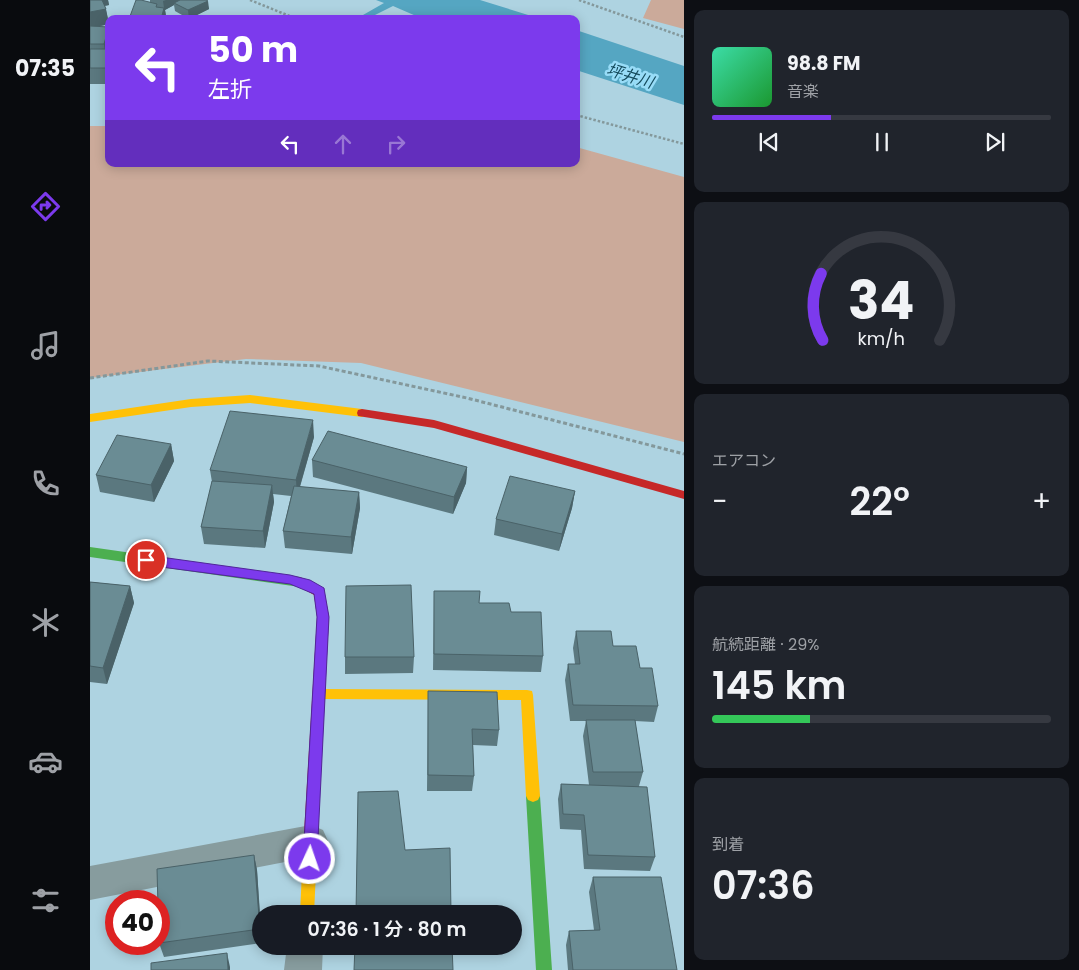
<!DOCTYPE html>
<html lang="ja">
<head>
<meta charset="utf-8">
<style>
	:root { --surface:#171b24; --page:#20242c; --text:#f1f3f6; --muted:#9ea1a6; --line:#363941; --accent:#7c3aed }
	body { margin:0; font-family:Poppins,"Noto Sans JP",sans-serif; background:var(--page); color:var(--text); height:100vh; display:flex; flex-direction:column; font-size:19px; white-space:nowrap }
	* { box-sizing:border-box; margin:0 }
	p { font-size:16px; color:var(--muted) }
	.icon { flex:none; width:28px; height:28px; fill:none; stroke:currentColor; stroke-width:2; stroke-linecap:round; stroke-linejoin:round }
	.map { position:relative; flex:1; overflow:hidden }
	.sheet { display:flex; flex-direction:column; gap:10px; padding:10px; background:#0d0f14; width:395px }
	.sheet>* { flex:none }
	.banner { position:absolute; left:15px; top:15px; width:475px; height:152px; border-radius:10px; box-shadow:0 2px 12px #0003; background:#7c3aed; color:#fff; overflow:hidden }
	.speed { position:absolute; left:15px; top:890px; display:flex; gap:10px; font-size:25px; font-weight:700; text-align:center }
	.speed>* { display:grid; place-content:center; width:65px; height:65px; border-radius:50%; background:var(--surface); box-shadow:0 2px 12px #0003; line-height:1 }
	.speed .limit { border:8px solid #d22; background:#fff; color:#111 }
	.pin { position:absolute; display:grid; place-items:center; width:42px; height:42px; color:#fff; margin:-21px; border:2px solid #fff; border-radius:50%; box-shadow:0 1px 5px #0007 }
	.me { position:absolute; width:55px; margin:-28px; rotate:3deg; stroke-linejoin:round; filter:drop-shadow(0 0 4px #0008) }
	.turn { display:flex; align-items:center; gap:18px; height:105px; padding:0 20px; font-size:22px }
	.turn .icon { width:65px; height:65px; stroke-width:2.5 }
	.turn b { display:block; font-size:35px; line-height:42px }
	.lanes { display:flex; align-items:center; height:48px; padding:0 20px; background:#0003; justify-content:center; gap:25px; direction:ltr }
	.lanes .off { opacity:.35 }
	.big { font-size:38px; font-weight:600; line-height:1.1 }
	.sheet .card { flex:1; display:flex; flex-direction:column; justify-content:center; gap:8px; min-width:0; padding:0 18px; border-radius:10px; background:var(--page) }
	.sheet .dial { align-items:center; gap:0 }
	.dial svg { height:130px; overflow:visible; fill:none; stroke:var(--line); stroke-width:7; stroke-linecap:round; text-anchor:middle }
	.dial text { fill:var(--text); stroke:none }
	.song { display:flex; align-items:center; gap:15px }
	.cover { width:60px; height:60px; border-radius:8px; background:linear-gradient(135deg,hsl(160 70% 55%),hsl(130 70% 35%)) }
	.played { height:5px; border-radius:2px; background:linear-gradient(90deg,var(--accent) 35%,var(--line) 35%) }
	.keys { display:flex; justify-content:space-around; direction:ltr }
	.heat { display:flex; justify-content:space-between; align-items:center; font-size:28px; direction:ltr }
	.charge { height:8px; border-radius:4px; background:linear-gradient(90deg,#34c759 29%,var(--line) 0) }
	.trip { position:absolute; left:162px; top:905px; width:270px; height:50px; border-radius:25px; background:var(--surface); box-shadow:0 2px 12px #0003; font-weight:600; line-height:50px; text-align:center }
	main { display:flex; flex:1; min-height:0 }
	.dock { display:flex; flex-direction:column; width:90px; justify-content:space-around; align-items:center; background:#090b0e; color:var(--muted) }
	.dock .icon { width:35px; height:35px }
	.dock .on { color:var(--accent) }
	.dock b { font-size:22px; color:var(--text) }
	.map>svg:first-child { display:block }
	.green { fill:#cbaa9a }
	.water { fill:#55a6c2 }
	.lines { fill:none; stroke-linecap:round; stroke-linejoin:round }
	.path-far1 { stroke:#84989b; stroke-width:2.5; stroke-dasharray:2.5 2; stroke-linecap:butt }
	.path { stroke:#84989b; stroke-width:3; stroke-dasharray:4 2.5; stroke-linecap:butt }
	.street { fill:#879c9e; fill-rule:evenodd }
	.fast { fill:#4caf50; fill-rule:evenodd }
	.slow { fill:#ffc107; fill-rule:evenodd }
	.jam { fill:#c62828; fill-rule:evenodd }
	.wall { fill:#5b787f }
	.shaded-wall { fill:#4a6268 }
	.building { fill:#6a8c94; stroke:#4a6268 }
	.route { fill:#7c3aed; stroke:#51269a }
	.labels { text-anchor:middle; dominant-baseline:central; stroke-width:5; stroke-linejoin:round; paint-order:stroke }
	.far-water-label { font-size:16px; font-style:italic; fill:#154b5d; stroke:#98dcf7 }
</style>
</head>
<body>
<main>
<nav class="dock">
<b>07:35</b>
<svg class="icon on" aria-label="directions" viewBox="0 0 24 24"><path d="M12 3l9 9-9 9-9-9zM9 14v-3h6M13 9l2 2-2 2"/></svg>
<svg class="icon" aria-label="music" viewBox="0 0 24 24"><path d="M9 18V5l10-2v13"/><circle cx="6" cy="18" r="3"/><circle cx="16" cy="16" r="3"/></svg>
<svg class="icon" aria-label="phone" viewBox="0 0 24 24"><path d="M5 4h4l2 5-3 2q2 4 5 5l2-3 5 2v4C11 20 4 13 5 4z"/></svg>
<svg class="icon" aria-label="climate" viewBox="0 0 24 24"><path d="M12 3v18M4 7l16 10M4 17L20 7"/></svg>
<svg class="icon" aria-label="car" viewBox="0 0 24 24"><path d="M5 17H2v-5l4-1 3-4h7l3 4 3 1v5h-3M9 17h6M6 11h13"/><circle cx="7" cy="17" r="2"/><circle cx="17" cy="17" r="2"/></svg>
<svg class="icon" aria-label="filters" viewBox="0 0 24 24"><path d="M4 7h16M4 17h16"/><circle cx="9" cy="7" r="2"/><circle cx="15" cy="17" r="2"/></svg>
</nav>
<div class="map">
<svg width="594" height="970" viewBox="0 0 594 970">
	<rect width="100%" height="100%" fill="#aed3e1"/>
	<!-- green -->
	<path class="green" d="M561 0H594V29L553 18Z
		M0 126H19V164H486V147L594 177V442L271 363 156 359 0 378Z"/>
	<!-- water -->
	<path class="water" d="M286 0H390L451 19H333L303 6 277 19H266L294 3Z
		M486 30 594 66V105L486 70Z"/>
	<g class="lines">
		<!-- path-far1 -->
		<path class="path-far1" d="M160 0 207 19
			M489 0 594 37
			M486 115 594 144"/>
		<!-- path -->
		<path class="path" d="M0 378 118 361 229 366 377 398 594 454"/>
		<!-- street -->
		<path class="street" d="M221 825 233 830 238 841 233 852 221 857 0 900V866Z
			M197 946H233L232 970H194Z"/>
		<!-- fast -->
		<path class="fast" d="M0 547 210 577 214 579 216 582 214 585 210 587 0 557Z
			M443 790 448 792 450 796 462 970H446L436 796 438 792Z"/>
		<!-- slow -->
		<path class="slow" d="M160 395 272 409 277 413 272 417 160 403 101 407 0 422V414L101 399Z
			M229 689 437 690 442 691 443 695 450 796 448 800 443 802 438 800 436 796 431 700 229 699 224 698 223 694 224 690Z
			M220 843 225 845 227 850 224 914H210L213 850 215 845Z"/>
		<!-- jam -->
		<path class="jam" d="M272 409 344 420 594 491V499L344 428 268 416 267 413 268 410Z
			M210 577 234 589 239 617 227 850 225 855 220 857 215 855 213 850 227 617 224 595 206 585 204 582 206 579Z"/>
	</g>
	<!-- wall -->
	<path class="wall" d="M0 0H18L19 5 15 6 19 24 7 27H19V84H0Z
		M60 0H116L119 9 99 19 85 11 84 5 75 10 76 16 75 19H39L60 2Z
		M224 437 210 487 269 492 270 508 262 554 195 548 193 531 201 496 183 494 184 502 175 548 114 544 111 527 122 482 120 470Z
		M81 444 84 461 64 502 10 492 6 475Z
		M222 460 377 467 376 483 363 514 223 477Z
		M485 491 482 508 469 551 404 535 406 519Z
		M0 582 40 586 44 603 17 684 0 682Z
		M344 591 389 603 421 612 453 656 451 672 343 670Z
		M486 631 550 668 568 706 564 722 545 721 553 772 549 786 565 857 560 871 494 869 491 830 470 829 468 799 471 784 499 785 493 736 496 721H480L475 680 478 664H485L483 648Z
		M255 657H324L323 673 255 674Z
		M338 691 409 730 407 746 383 745 384 776 382 791H337Z
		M164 855 167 870 171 927V943L74 957 69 943Z
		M503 877 587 970H478L476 945 479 931 504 930 499 892Z"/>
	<!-- shaded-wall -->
	<path class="shaded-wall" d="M0 0H18L19 5 0 8Z
		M76 0H95L84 3V5L75 10 76 16 75 19H71L74 8 73 1Z
		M118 1 119 9 99 19 98 10Z
		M16 9 19 24 0 28V12Z
		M19 29V52L16 60 14 44Z
		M19 58V83L16 68Z
		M223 420 224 437 207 496 206 480Z
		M81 444 84 461 64 502 61 485Z
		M377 467 376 483 363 514 364 497Z
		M182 485 184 502 175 548 173 531Z
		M485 491 482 508 469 551 472 534Z
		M269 492 270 508 262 554 261 537Z
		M40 586 44 603 17 684 13 668Z
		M164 855 167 870 171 935 170 929Z
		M137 953 140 967V970H138Z"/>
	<!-- building -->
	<path class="building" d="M0 0H12L16 9 0 12Z
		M46 0H51L67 4 66 7 74 8 71 19H39Z
		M90 0H116L118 1 98 10 84 3Z
		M0 26 19 27 14 44H0Z
		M0 49H19V58L16 68H0Z
		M140 411 223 420 206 480 120 470Z
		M238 431 377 467 364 497 222 460Z
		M27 435 81 444 61 485 6 475Z
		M420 476 485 491 472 534 406 519Z
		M122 481 182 485 173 531 111 527Z
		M204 486 269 492 261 537 193 531Z
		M0 582 40 586 13 668 0 666Z
		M321 585 324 657H255L256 586Z
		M344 591H390L389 603H419L421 612H451L453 656 344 654Z
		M486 631H521L523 646H546L550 668H562L568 706 483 705 478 664H490Z
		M338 691 407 692 409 730 382 729 384 776 338 775Z
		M496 720H545L553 772H503Z
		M471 784 557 787 565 857 498 855 494 815 473 814Z
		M308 791 315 850 360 848 361 914H266L268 792Z
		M164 855 170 929 69 943 67 869Z
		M503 877H571L587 970H483L479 931 510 930Z
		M265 946H362L363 970H264Z
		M137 953 138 970H61V963Z"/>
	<!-- route -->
	<path class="route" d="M56 555 200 575 220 580 234 588 239 617 227 859 225 864 220 866 215 864 213 859 227 617 224 594 200 584 56 565 50 560Z"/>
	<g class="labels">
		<!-- far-water labels -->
		<g class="far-water-label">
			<text transform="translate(540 76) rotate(17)">坪井川</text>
		</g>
	</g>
</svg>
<div class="speed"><div class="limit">40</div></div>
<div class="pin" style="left:56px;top:560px;background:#d93025"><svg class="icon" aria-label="arrive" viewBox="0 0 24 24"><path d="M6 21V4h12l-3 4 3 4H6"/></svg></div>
<svg class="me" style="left:220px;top:859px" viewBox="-20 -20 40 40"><circle r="17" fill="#7c3aed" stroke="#fff" stroke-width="3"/><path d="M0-11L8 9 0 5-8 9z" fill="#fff"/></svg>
<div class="trip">07:36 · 1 分 · 80 m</div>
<div class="banner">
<div class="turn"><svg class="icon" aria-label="left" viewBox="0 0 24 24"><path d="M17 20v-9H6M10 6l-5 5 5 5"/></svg><div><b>50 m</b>左折</div></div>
<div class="lanes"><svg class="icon" aria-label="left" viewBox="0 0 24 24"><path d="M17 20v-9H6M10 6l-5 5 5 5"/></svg><svg class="icon off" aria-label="ahead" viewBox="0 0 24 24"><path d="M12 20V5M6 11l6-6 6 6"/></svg><svg class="icon off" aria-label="right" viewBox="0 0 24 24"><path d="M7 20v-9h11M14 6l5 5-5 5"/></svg></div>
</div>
</div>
<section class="sheet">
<div class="card">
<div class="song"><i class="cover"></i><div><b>98.8 FM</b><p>音楽</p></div></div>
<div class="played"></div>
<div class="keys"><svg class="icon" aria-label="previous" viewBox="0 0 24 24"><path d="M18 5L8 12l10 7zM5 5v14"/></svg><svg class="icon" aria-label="pause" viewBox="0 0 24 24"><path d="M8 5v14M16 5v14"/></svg><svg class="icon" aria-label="next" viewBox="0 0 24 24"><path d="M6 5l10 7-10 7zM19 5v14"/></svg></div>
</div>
<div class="card dial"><svg viewBox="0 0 100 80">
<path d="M14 69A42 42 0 1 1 86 69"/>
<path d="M14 69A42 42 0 0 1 13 28" stroke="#7c3aed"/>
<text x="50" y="56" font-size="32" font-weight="700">34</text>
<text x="50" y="72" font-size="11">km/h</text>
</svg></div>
<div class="card"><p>エアコン</p>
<div class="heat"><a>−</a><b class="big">22°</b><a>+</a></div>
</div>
<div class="card"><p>航続距離 · 29%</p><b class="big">145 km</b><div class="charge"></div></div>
<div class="card"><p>到着</p><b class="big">07:36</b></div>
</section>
</main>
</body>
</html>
